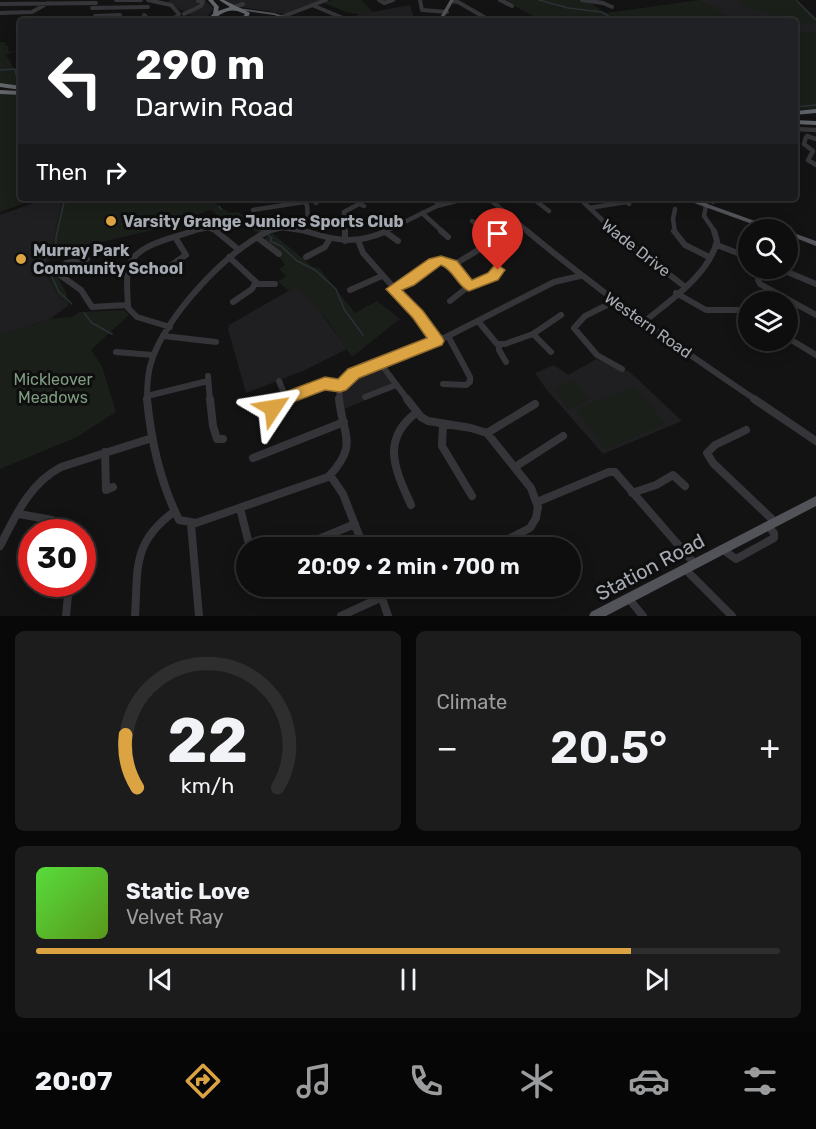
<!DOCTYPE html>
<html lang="en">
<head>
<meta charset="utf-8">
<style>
	:root { --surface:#0e0e0f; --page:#1c1c1d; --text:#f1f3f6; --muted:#9b9c9e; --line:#2e2e2f; --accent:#dca343 }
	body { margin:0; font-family:Rubik,sans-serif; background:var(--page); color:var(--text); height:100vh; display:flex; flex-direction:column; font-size:22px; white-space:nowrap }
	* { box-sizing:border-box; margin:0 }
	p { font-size:20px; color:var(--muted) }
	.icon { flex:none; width:33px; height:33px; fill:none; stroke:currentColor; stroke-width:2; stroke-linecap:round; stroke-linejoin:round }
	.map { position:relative; height:616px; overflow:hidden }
	.drawer { display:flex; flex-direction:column; gap:15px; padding:15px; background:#080808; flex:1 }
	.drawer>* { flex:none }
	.banner { position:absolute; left:18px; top:18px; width:780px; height:183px; border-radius:6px; box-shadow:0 3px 15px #0003,0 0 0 2px var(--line); background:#202124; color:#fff; overflow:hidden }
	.controls { position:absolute; left:738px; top:219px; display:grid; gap:12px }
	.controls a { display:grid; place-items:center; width:60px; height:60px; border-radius:50%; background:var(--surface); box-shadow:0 3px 15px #0003,0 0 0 2px var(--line); font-size:30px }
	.speed { position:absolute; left:18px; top:519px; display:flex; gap:12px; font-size:30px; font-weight:700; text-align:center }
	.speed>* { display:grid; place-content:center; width:78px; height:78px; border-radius:50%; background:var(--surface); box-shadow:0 3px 15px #0003,0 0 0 2px var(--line); line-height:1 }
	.speed .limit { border:9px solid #d22; background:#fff; color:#111 }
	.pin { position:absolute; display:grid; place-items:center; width:51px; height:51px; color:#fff; margin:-62px -26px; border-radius:50% 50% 50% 0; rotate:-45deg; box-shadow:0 0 6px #0007 }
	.pin .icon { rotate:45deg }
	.me { position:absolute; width:66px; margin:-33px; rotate:57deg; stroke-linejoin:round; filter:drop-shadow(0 0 4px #0008) }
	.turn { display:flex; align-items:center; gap:21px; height:126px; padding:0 18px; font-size:27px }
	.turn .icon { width:78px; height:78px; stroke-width:2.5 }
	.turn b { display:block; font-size:42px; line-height:51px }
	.then { display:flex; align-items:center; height:57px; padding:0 18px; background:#0003; gap:12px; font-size:22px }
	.big { font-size:45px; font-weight:600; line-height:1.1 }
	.drawer .widget { flex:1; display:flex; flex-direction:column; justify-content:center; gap:9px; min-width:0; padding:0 21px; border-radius:9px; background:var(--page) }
	.drawer .dial { align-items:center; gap:0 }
	.dial svg { height:156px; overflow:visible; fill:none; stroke:var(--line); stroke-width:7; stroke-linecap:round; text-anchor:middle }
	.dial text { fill:var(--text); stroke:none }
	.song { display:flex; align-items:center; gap:18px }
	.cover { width:72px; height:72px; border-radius:9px; background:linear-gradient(135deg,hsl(110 70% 55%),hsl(90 70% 35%)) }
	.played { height:6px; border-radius:3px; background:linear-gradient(90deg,var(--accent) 80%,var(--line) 80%) }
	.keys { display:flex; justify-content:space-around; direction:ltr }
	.heat { display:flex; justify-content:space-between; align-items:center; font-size:33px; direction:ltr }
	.drawer .tiles { flex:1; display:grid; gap:15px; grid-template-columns:1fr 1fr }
	.widget:last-child { grid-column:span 2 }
	.trip { position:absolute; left:236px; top:537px; width:345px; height:60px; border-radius:30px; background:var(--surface); box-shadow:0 3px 15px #0003,0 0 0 2px var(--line); font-weight:600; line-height:60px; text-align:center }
	.tabs { display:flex; height:96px; justify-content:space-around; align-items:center; background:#060606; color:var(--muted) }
	.tabs .icon { width:42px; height:42px }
	.tabs .active { color:var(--accent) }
	.tabs b { font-size:27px; color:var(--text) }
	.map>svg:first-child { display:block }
	.built { fill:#1f1f21 }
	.green { fill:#1a1f1a }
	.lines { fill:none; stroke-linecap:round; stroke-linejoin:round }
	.stream { stroke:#2b3237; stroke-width:1.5 }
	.minor-far3 { stroke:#353539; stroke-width:4 }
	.minor-far2 { stroke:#353539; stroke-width:4.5 }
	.minor-far1 { stroke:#353539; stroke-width:6 }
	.minor { stroke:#353539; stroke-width:8 }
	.major { fill:#515358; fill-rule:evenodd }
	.highway { fill:#616469; fill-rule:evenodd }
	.route { fill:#dca343; stroke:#8f6a2c; stroke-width:1.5 }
	.poi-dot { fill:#dca343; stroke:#0e0e0f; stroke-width:2 }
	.labels { text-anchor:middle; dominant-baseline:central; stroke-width:6; stroke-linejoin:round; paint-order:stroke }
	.poi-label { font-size:16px; font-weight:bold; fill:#a6abb3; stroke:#0e0e0f; text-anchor:start }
	.street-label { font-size:16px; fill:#a6abb3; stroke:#0e0e0f }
	.park-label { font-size:16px; fill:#7f9c80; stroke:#0e0e0f }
	.near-street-label { font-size:20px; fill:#a6abb3; stroke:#0e0e0f }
</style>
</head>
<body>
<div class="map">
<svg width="816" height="616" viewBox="0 0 816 616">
	<rect width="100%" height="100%" fill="#131314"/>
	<!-- built -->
	<path class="built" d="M171 0H204L214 8 206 18 197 19 166 2Z
		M223 0H322L285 14 232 6Z
		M698 0H796L816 18V32H795V21H736Z
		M410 5 414 18 396 21H366L356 15Z
		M47 198H62L53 243 42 249V269L59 297 69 305 50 319 0 335V215Z
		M297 286 314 303 347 349 305 370 246 393 228 329 229 325Z
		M596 359 630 372 682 421 603 454 546 389 535 373 554 365 568 375Z
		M378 366 396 388 344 409 341 391 349 379Z"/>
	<!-- green -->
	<path class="green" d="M332 0H361L373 12C349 18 345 10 323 3Z
		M503 0H579L589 2 605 13 700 0 736 21H536L539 19Z
		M739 0H796L816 18V23L780 21 775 15 741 4Z
		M795 32H816V109L795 110Z
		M0 42 7 43 4 45 8 46 9 52 21 50 5 55 10 60 12 67 21 72V87L0 84Z
		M0 94 21 95V198H39L0 212Z
		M62 198H215L211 202H218L216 204 230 213 238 212 267 229 258 234 250 227 227 221 210 210 157 229 54 253 49 262 66 292 69 305 59 297 42 269V249L53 242Z
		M272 233 313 267 319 268 355 313 377 301 400 319 352 357 328 321 297 286 289 291 278 282 286 276 279 269 285 265 279 256 283 254 263 240Z
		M124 310 129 315 91 350 102 366 116 412 77 437 0 469V335L50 319 72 317 80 312Z
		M575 380 589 401 568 409 554 388Z
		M635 386 665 424 605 450 576 409Z"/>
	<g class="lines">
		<!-- stream -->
		<path class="stream" d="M539 0 568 8 602 12 616 21
			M797 1 816 20
			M0 70 15 69 16 75 21 74
			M795 107 816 105
			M65 198 56 237V252L44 260 59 292 72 304
			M219 206 221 209
			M233 217 262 231
			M268 235 272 238 270 241 281 246 297 261 315 270 336 289 344 309 363 335
			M84 313 92 323 112 334"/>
		<!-- minor-far3 -->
		<path class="minor-far3" d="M116 0H141
			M148 0 171 5 179 14
			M379 0 384 3 393 0
			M420 0 422 10 447 12
			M500 0 512 6
			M582 0 603 3 612 7
			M452 1 458 2 491 21
			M0 4 96 3
			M312 5 350 21
			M92 8 148 7
			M232 8 243 4
			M0 13 32 12 48 3
			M184 14 201 6 203 1H198
			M95 16 120 15
			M284 16 326 0
			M188 18 199 21 209 19
			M140 21 147 18 144 15
			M166 21 178 16"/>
		<!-- minor-far2 -->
		<path class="minor-far2" d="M795 129 816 130
			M807 136 816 139
			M806 137 804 144 813 151 808 160 816 165
			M432 198 439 205
			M488 198 529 232
			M532 198 549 211
			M579 198 615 232
			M314 199 316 203
			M713 202 717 198
			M706 205 704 216 715 232
			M589 208 626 202 629 204
			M253 210 304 202 307 205 308 220 303 228
			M422 213 443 232
			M472 221 490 232
			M189 232 208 228 218 232
			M266 232 282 228 309 232
			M345 232 344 212 359 204 364 206
			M384 232 437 206 468 198
			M507 232 519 225
			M675 232 673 219 675 209"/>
		<!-- minor-far1 -->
		<path class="minor-far1" d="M216 231 239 250
			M305 231C337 241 355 245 387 231
			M345 231V241
			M384 231 398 241
			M441 231 448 237
			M488 231 498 237
			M527 231C600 292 677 347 756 400
			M613 231 684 286
			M674 231 685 245 709 257
			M258 238 279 254
			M358 240 363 253 418 315 437 341
			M717 245 748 257
			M229 257 256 282 252 289 233 302
			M306 257 325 247 329 240
			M87 259 66 263 58 271 60 275 81 290 92 307 126 305
			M762 268 758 280 760 284 816 315
			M778 268 816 284
			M162 271 186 255 175 237
			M256 284H275
			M469 286 493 277 498 270
			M393 289 409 281 434 262 455 264 510 231
			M350 290 382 276
			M676 293 706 310H738L748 316
			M450 301 469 286 452 265
			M615 301 585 316 574 328 597 355 622 369
			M478 321 497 344H505L533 334 551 352
			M644 322C669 301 709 275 717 241L714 231
			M170 327 137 317 128 308C128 296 125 277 129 266 136 244 174 238 193 231
			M533 334 561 315
			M164 336 216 342
			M788 338 816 355
			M499 345V350L506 362
			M116 352 153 355
			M380 363 408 400
			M208 376 210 400
			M279 381 286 398
			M443 384 466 385 470 382V377L448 336
			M147 396 208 381
			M365 397 396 385
			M147 400C147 388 147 375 151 363 163 319 228 249 269 231
			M279 400 325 383 341 386
			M339 400 340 389 346 378 448 336 554 282 580 276"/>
		<!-- minor -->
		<path class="minor" d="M147 399C151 441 160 482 179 520L196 523 328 477C359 445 343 436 339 399
			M210 399 213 426 217 439H223
			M407 399 421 417 428 421 471 428 487 433 531 488 538 507 536 518 530 528 491 548
			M754 399 816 441
			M258 408 283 399
			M443 424 442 446 472 496
			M746 430 715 445 707 453 713 463 775 522
			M487 433 535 404
			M105 452 106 490 113 487
			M253 458 344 422
			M515 467 563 436
			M330 475 343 494 364 548
			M632 493 656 485 673 475 685 486
			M537 502 609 472H615L694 563
			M411 505C395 469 380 440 417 412
			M240 508 250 548
			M19 514 52 520
			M191 524 199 616
			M309 543 355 524
			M0 546C16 515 29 484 61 467L152 438
			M722 549 736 559 774 538V533L768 526
			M685 569 732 616
			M378 586 388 616
			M629 599 643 616
			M66 616 69 584
			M135 616C138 568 132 542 175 511
			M341 616 406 586"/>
		<!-- major -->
		<path class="major" d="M450 0H454L442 21H438Z
			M238 8 274 13 300 21H293L274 15 239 10H238Z
			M682 198H691L780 230H769L683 199Z
			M788 231 816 241V246L788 235Z
			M816 496V506L606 616H589L591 612Z"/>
		<!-- highway -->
		<path class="highway" d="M208 0H213L219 7 218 11 230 7 219 0H224L250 13 246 21H240L245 14C223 3 220 21 204 21L213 14 214 7Z
			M0 83 21 86V90L0 87Z
			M0 90 21 91V95L0 94Z
			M816 109V113L795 115V111Z
			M795 120 816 121V125L795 124Z"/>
	</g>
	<!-- route -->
	<path class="route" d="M441 256 457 261 472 280 488 273 494 266 498 265 505 270 498 280 469 291C457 286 454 270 441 265L414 285 402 290 423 311 442 337 444 341 442 345 359 378 346 390 340 392 325 390 280 407 278 413 273 415 267 413 263 404 266 399 325 377 338 379 348 369 427 338 413 318 386 289 429 259Z"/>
	<!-- markers -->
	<g class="poi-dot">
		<circle cx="111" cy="221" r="6"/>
		<circle cx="21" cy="259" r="6"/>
	</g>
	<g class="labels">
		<!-- poi labels -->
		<g class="poi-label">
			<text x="123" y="221">Varsity Grange Juniors Sports Club</text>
			<text x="33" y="250">Murray Park<tspan x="33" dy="18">Community School</tspan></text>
		</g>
		<!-- street labels -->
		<g class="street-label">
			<text transform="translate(636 248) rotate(38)">Wade Drive</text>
			<text transform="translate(648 325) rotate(35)">Western Road</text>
		</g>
		<!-- park labels -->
		<g class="park-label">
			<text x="53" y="379">Mickleover<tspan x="53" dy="18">Meadows</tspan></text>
		</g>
		<!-- near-street labels -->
		<g class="near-street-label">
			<text transform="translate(650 567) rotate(-28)">Station Road</text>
		</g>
	</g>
</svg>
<div class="controls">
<a><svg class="icon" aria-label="search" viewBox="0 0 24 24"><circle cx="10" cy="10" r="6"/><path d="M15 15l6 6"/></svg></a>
<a><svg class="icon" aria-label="layers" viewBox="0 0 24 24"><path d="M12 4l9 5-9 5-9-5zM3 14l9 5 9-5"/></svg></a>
</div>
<div class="speed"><div class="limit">30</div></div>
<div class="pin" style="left:498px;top:270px;background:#d93025"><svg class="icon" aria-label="arrive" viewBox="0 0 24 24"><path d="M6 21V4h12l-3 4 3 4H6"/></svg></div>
<svg class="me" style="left:273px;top:408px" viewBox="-20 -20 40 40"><path d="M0-17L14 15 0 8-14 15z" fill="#dca343" stroke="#fff" stroke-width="4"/></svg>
<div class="trip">20:09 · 2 min · 700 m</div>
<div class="banner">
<div class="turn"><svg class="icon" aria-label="left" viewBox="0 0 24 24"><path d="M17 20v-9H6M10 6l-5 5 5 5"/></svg><div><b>290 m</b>Darwin Road</div></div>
<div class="then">Then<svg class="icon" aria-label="right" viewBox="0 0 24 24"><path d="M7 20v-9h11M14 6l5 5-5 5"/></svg></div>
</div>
</div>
<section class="drawer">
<div class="tiles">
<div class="widget dial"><svg viewBox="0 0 100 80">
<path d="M14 69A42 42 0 1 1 86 69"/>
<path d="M14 69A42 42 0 0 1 8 42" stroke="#dca343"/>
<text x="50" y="56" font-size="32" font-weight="700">22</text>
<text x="50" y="72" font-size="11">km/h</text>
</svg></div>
<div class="widget"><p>Climate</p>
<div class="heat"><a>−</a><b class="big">20.5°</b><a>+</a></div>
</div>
<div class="widget">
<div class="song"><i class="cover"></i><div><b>Static Love</b><p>Velvet Ray</p></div></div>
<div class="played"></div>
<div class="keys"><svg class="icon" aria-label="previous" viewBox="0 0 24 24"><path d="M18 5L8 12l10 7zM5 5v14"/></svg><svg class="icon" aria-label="pause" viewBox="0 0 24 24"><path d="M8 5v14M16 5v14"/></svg><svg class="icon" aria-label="next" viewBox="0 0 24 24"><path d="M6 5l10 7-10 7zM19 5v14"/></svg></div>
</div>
</div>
</section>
<nav class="tabs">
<b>20:07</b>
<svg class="icon active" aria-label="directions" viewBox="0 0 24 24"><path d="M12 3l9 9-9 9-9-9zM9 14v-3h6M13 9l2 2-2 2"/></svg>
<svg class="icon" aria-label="music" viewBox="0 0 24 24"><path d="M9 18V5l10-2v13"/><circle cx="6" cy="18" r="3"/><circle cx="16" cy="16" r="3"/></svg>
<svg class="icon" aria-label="phone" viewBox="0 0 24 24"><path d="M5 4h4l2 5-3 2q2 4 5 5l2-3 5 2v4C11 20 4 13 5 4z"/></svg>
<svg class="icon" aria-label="climate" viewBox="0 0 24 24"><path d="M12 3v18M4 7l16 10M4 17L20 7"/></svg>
<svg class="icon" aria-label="car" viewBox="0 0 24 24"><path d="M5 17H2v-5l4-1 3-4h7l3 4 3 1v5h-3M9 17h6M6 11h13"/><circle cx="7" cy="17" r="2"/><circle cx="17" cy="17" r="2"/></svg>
<svg class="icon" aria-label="filters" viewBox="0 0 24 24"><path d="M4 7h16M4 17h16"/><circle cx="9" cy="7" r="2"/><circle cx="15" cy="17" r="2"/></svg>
</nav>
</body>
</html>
